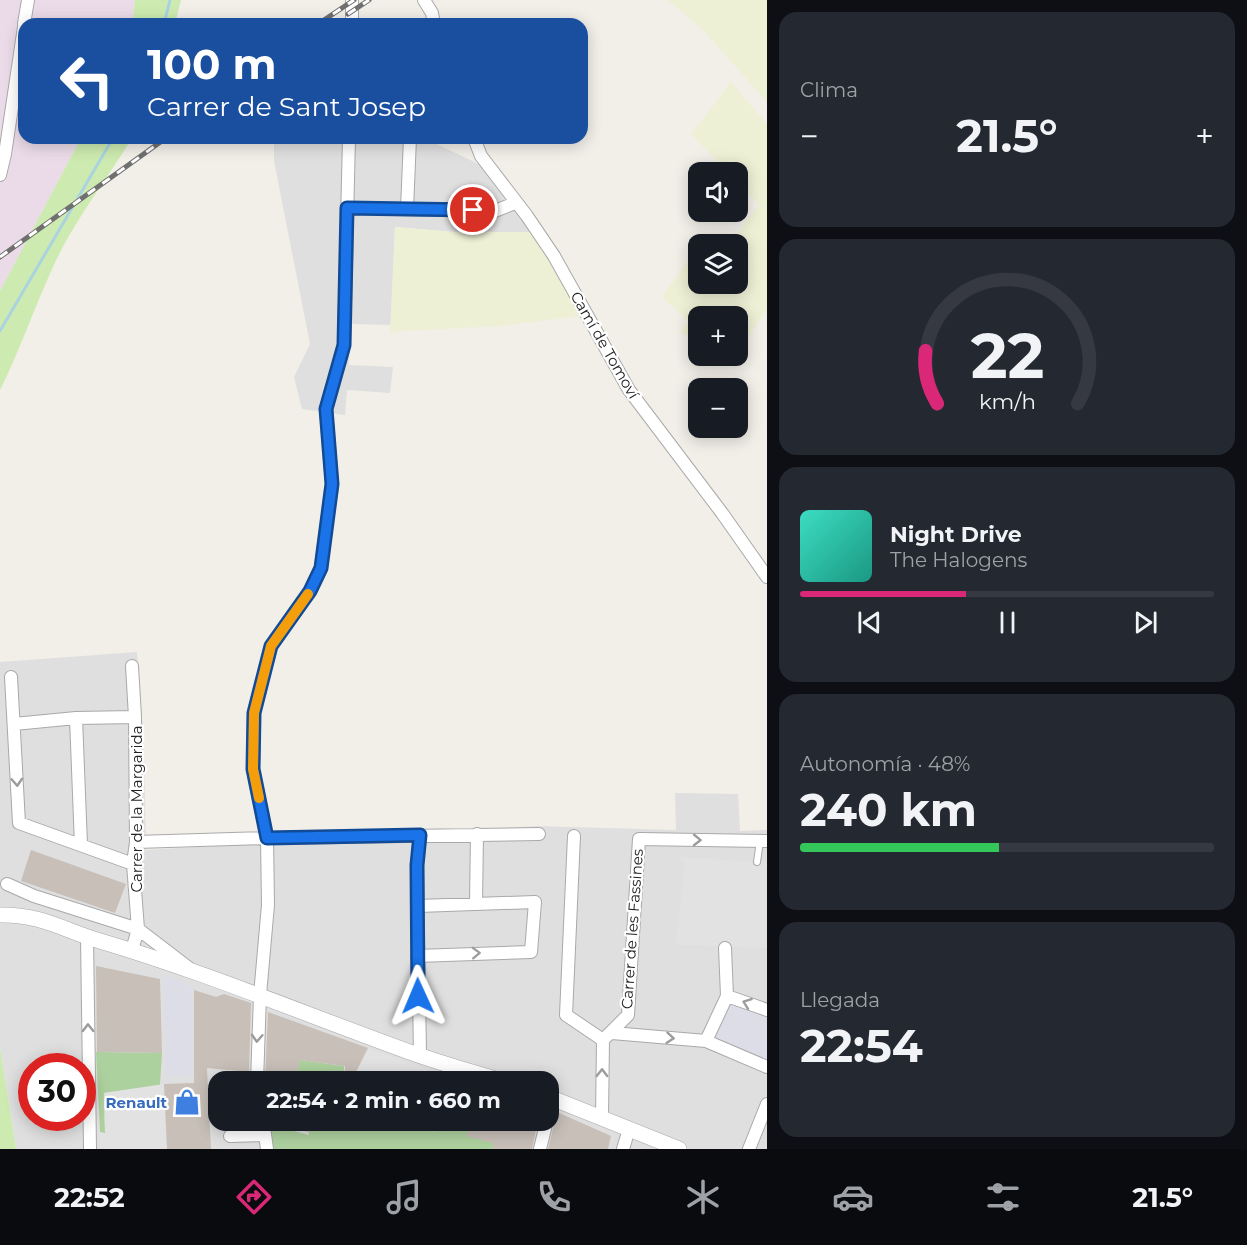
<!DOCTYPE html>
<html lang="es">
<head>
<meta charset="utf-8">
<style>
	:root { --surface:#171b24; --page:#242831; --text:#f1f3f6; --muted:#9ea1a6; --line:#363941; --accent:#db2777 }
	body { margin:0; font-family:Montserrat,sans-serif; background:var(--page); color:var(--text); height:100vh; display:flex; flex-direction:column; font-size:22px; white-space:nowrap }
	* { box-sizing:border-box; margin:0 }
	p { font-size:20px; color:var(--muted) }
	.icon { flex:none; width:33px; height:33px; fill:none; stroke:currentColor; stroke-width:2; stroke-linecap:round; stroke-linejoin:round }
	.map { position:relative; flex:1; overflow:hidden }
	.details { display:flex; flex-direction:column; gap:12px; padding:12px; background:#0d0f14; width:480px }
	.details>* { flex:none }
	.hud { position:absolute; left:18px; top:18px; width:570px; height:126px; border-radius:18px; box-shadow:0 3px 15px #0003; background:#1a4fa0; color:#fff; overflow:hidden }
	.fabs { position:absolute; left:688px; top:162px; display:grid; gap:12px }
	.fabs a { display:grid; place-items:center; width:60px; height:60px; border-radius:12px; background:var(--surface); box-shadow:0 3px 15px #0003; font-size:30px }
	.speed { position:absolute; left:18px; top:1053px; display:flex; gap:12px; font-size:30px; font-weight:700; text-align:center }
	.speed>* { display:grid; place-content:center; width:78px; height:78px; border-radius:50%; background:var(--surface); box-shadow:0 3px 15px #0003; line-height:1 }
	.speed .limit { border:9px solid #d22; background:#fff; color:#111 }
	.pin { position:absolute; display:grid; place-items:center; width:51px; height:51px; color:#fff; margin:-26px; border:3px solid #fff; border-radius:50%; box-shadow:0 2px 6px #0007 }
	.me { position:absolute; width:66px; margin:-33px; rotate:359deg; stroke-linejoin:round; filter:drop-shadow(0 0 4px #0008) }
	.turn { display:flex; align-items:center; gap:21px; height:126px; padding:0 30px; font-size:27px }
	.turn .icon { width:78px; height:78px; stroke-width:2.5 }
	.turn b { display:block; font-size:42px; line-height:51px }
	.big { font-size:45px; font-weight:700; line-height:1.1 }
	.details .card { flex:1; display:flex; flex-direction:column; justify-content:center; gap:9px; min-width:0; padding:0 21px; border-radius:18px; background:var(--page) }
	.details .dial { align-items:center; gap:0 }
	.dial svg { height:156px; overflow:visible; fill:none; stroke:var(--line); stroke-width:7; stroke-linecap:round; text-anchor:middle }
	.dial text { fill:var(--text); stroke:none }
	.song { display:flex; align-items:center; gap:18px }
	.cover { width:72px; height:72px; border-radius:9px; background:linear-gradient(135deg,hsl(170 70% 55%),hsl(170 70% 35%)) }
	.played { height:6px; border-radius:3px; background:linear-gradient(90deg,var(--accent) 40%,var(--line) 40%) }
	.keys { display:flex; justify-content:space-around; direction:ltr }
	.heat { display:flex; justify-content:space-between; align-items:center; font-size:33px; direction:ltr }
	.charge { height:9px; border-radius:4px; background:linear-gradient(90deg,#34c759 48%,var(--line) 0) }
	.trip { position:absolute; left:208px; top:1071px; width:351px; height:60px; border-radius:18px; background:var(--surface); box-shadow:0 3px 15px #0003; font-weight:700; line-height:60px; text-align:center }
	.dock { display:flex; height:96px; justify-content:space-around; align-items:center; background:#090b0e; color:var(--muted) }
	.dock .icon { width:42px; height:42px }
	.dock .current { color:var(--accent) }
	.dock b { font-size:27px; color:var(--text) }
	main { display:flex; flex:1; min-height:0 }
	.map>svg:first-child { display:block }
	.residential { fill:#e0dfdf; fill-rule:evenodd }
	.industrial { fill:#ebdbe8 }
	.farmland { fill:#eef0d5 }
	.grass { fill:#cdebb0 }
	.forest { fill:#add19e }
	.parking { fill:#e2e2e2 }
	.plaza { fill:#dddde8 }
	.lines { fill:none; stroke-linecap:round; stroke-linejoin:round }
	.stream { stroke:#aad3df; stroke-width:3 }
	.building { fill:#c7bfb8 }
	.service-casing { stroke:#a9a9a9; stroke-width:8 }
	.minor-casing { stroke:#a9a9a9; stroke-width:14 }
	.tertiary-casing { stroke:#a9a9a9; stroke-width:16 }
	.service { stroke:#fff; stroke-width:6 }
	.minor { stroke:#fff; stroke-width:12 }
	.tertiary { stroke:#fff; stroke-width:15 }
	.rail-casing { stroke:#707070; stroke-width:5 }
	.rail { stroke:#fff; stroke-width:3; stroke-dasharray:9; stroke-linecap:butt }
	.oneway { stroke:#9c9c9c }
	.route-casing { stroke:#114b97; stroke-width:15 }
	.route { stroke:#1a73e8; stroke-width:10 }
	.slow { stroke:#f59e0b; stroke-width:10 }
	.labels { text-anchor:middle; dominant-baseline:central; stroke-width:4.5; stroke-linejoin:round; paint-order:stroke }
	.street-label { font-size:15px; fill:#222; stroke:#fff }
	.shop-label { font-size:15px; font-weight:bold; fill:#366cbe; stroke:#fff; text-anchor:end }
</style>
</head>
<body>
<main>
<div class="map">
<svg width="767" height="1149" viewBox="0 0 767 1149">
	<rect width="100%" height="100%" fill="#f2efe9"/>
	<!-- residential -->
	<path class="residential" d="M274 138H424L485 167 531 232H455L395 227 391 325 350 324 349 365 393 367 390 393 347 390 345 415 302 409 294 377 310 344 274 161Z
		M137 652 144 745 146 850 536 826 676 830 675 793 738 794 740 831 767 830V1149H16L0 1047V662ZM32 1066H82V1118H32ZM219 1082H549V1120H219Z"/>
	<!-- industrial -->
	<path class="industrial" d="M0 0H135L132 24H24V138H81L0 291Z"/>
	<!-- farmland -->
	<path class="farmland" d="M668 0H767V102L702 29Z
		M731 82 767 124V309L738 352V316H699V343L680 332 688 321 662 297 699 245V284H738V244H729L759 205 738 183V172H728L691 134Z
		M395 227 454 232H531L582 316 500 326 390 332Z"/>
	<!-- grass -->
	<path class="grass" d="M135 0H181L175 24H132Z
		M81 138H132C106 181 73 222 53 267 34 308 20 350 0 390V291Z
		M0 1047 16 1149H0Z"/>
	<!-- forest -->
	<path class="forest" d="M96 1052 162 1053 160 1085 104 1093 105 1134 100 1132Z
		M300 1060 344 1066 345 1081 294 1082Z
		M395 1120 411 1121 410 1123 435 1132 439 1121H472L493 1143V1149H271L268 1124 309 1135 307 1121Z"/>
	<!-- parking -->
	<path class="parking" d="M677 857 757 862 767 859V948L676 945 684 864Z
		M368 1048 431 1071 427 1081H354L353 1074 345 1075 344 1066 357 1069Z
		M164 1084 167 1149H100V1132L105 1133 104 1093Z"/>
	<!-- plaza -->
	<path class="plaza" d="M163 974 192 987 193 1076 166 1077Z
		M727 996 767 1010V1067L706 1041Z"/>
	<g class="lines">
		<!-- stream -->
		<path class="stream" d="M164 24 170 0
			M0 331 113 138"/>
	</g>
	<!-- building -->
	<path class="building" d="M31 850 126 884 115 913 21 881Z
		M96 966 160 979 162 1053 97 1052Z
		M194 990 216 997 224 994 251 1003 249 1072 207 1068 211 1149H167L164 1084 194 1083Z
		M268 1012 368 1048 354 1076V1082H345V1066L300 1060 294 1082H265Z
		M557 1112 611 1136 608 1149H548Z
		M271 1120H307L309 1132 272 1125Z
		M406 1120H439L435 1132Z
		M472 1120H538L532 1149H493V1143L466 1136Z"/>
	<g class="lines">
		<!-- service casing -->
		<g class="service-casing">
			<path id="service" d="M757 862 760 841"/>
		</g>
		<!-- minor casing -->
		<g class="minor-casing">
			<path id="minor" d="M424 0 432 13 434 24
				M24 24 28 0
				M352 24V0
				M474 138 481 156 527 216 554 256 629 390 722 513 767 577
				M0 175 5 154 24 27
				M347 208 495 211 515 203
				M407 209 410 138
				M132 666 135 717 136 842 133 864 138 929 132 950
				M11 677 19 823 133 864
				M76 718 81 845
				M14 724 76 718 135 717
				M574 836 566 1015 603 1040
				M136 842 267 838 539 834
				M7 884 34 896 138 929 189 968
				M476 903 477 834
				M87 937 90 1149
				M417 956 531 952 535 902 418 906
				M727 996 767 1010
				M612 1033 706 1041 767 1067
				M706 1041 727 996 725 948
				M420 1056 417 865 420 835
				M257 1082 260 995 268 905 267 838 253 769 254 713 271 646 310 592 321 568 332 484 326 409 344 345 349 138
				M549 1111 552 1098
				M602 1117 603 1040 628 1015 639 839 767 841
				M263 1120 267 1149
				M230 1136 265 1135
				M540 1149 547 1120
				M623 1149 629 1129
				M749 1149 767 1104"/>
		</g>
		<!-- tertiary casing -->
		<g class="tertiary-casing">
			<path id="tertiary" d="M0 915C39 914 64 930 100 941 208 973 312 1017 418 1055 447 1065 476 1073 505 1082
				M549 1097 679 1149"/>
		</g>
		<!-- service -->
		<use href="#service" class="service"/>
		<!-- minor -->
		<use href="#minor" class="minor"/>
		<!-- tertiary -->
		<use href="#tertiary" class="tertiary"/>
		<!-- rail casing -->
		<g class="rail-casing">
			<path id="rail" d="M348 14 369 0
				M318 24 354 0
				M0 257 166 138"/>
		</g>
		<!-- rail -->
		<use href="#rail" class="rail"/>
	</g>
	<!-- one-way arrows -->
	<defs><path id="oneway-chevron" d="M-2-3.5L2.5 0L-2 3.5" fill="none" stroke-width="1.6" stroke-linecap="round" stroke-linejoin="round" transform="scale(1.5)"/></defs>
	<g class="oneway">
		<use href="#oneway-chevron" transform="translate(17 782) rotate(87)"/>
		<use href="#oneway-chevron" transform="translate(697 840) rotate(1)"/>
		<use href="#oneway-chevron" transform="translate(476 953) rotate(-2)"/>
		<use href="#oneway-chevron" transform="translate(747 1003) rotate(-160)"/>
		<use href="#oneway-chevron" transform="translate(88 1028) rotate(-91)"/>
		<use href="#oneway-chevron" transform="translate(257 1038) rotate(93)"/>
		<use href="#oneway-chevron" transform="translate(670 1038) rotate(5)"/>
		<use href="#oneway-chevron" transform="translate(602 1073) rotate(-89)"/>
	</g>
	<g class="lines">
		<!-- route casing -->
		<g class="route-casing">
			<path id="route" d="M418 996 417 865 420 835 267 838 253 769 254 713 271 646 310 591 321 568 332 484 326 409 344 345 347 208 473 210"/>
		</g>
		<!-- route -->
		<use href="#route" class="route"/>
		<!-- slow -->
		<path class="slow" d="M259 798 253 769 254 713 271 646 308 594"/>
	</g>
	<!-- icons -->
	<defs>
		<g id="shop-bare" transform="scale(2.07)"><path d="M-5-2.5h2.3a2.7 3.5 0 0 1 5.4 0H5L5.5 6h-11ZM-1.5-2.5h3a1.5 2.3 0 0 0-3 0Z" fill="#3f7fe0" stroke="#fff" stroke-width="2.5" paint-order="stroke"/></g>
	</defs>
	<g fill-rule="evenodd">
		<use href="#shop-bare" x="187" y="1102"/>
	</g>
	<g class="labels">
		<!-- street labels -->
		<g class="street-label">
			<text transform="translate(605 345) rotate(60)">Camí de Tomoví</text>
			<text transform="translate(136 809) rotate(-90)">Carrer de la Margarida</text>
			<text transform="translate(632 929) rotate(-86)">Carrer de les Fassines</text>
		</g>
		<!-- shop labels -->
		<g class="shop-label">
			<text x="167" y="1102">Renault</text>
		</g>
	</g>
</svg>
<div class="fabs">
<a><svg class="icon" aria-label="sound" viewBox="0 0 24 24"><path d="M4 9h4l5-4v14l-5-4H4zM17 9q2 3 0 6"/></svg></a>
<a><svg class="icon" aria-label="layers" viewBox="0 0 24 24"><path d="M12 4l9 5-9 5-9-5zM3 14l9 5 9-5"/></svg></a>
<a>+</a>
<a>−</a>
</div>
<div class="speed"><div class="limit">30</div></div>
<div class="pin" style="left:473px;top:210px;background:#d93025"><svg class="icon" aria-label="arrive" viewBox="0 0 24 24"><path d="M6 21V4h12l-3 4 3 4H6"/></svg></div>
<svg class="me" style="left:418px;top:996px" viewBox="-20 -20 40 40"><path d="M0-17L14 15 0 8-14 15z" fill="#1a73e8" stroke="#fff" stroke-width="4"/></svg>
<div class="trip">22:54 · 2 min · 660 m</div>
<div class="hud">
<div class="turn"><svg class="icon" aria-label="left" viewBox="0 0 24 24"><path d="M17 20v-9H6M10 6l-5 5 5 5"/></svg><div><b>100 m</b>Carrer de Sant Josep</div></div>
</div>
</div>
<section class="details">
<div class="card"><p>Clima</p>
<div class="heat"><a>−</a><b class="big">21.5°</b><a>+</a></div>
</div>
<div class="card dial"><svg viewBox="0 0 100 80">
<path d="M14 69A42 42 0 1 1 86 69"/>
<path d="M14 69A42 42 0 0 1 8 42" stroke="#db2777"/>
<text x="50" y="56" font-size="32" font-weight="700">22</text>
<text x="50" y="72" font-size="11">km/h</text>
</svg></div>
<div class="card">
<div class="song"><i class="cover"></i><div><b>Night Drive</b><p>The Halogens</p></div></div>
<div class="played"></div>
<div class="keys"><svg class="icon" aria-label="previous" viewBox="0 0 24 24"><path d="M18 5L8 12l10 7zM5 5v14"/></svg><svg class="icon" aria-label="pause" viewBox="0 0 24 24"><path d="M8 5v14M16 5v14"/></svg><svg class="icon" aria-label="next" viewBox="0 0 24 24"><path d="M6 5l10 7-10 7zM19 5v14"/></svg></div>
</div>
<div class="card"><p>Autonomía · 48%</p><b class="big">240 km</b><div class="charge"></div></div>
<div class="card"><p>Llegada</p><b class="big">22:54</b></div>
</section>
</main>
<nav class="dock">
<b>22:52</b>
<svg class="icon current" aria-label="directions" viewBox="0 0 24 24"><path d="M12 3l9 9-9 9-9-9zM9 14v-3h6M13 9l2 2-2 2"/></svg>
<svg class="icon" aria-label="music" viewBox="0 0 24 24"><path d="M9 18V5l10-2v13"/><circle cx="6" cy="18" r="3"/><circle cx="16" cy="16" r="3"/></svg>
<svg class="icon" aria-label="phone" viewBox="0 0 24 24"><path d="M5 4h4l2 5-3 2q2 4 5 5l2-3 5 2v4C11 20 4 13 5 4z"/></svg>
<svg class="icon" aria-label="climate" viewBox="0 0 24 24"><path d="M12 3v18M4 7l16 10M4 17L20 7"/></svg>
<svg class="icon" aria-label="car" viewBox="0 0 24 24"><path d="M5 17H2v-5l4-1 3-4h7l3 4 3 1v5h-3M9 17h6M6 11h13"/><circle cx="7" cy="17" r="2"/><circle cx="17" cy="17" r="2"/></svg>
<svg class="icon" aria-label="filters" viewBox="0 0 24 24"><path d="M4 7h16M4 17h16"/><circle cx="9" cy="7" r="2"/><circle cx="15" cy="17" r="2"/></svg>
<b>21.5°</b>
</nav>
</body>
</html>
